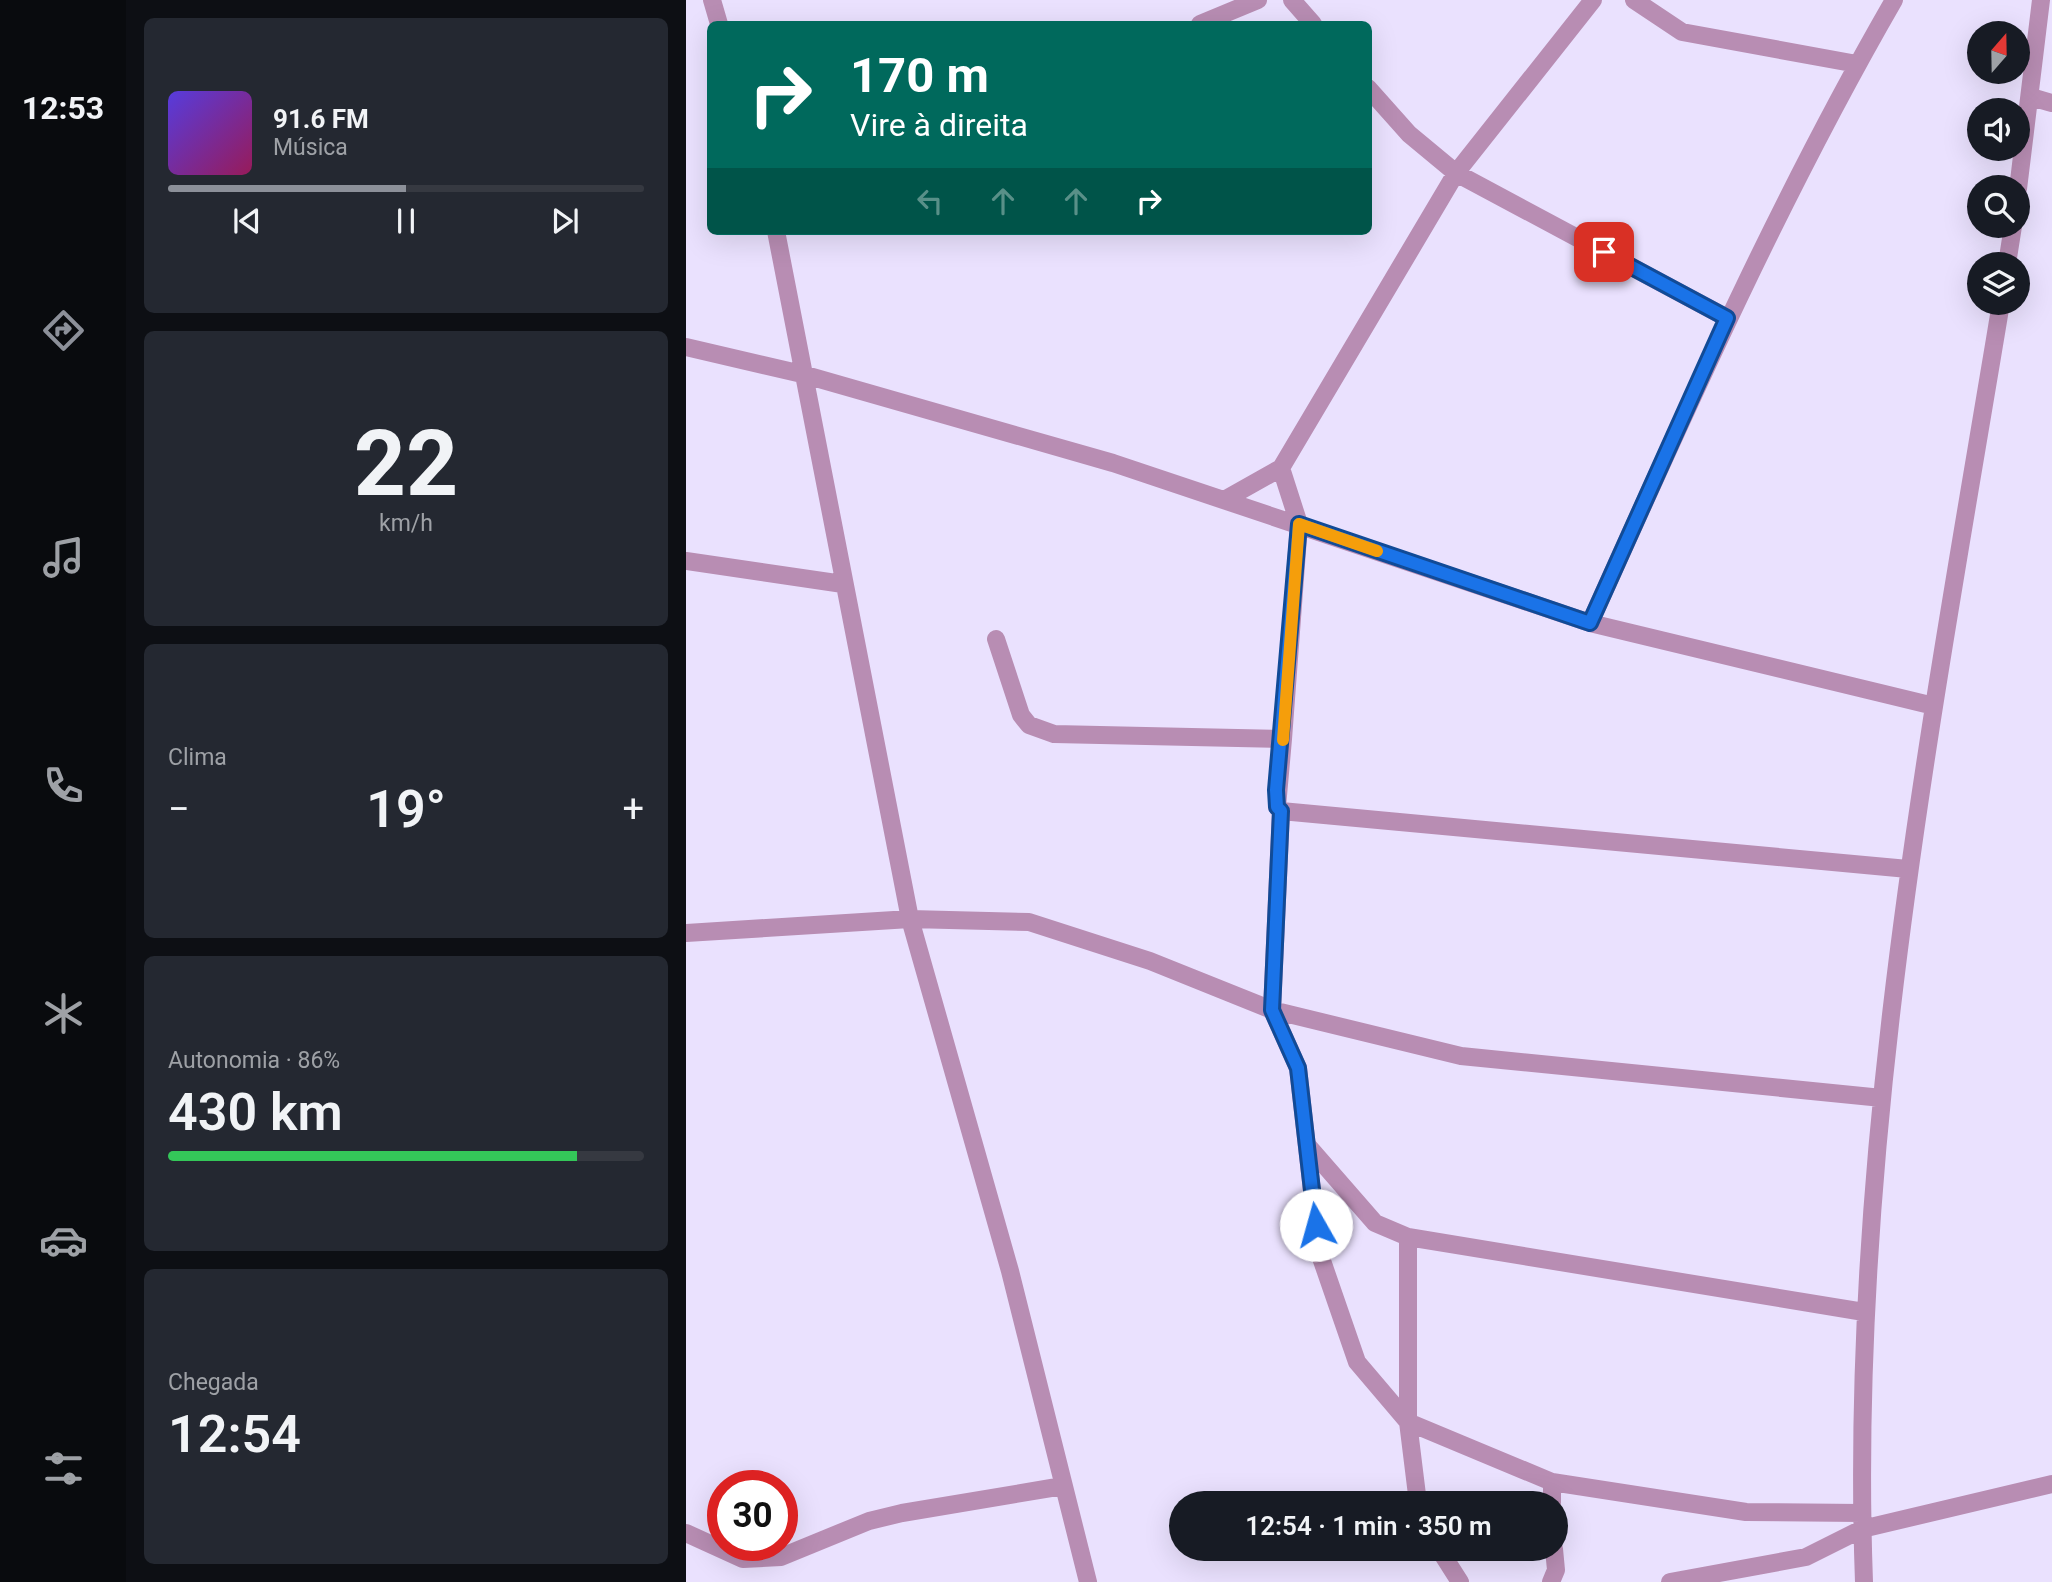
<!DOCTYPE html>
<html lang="pt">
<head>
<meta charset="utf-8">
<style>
	:root { --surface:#171b24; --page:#242831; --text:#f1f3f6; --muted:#9ea1a6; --line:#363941; --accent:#8c9099 }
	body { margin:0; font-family:Roboto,sans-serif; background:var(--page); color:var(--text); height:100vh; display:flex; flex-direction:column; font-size:26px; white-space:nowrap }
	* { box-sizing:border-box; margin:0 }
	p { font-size:23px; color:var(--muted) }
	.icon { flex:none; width:38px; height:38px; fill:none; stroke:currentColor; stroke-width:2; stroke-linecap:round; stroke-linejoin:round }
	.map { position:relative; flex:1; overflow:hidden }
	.drawer { display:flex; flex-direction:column; gap:18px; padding:18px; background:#0d0f14; width:560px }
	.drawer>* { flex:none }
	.hud { position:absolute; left:21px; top:21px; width:665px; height:214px; border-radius:10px; box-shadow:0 7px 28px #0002; background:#00695c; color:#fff; overflow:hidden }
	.needle { width:46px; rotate:20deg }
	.fabs { position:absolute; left:1281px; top:21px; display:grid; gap:14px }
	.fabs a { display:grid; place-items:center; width:63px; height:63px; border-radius:50%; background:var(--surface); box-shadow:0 7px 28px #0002; font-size:35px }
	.speed { position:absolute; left:21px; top:1470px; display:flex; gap:14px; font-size:35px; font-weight:700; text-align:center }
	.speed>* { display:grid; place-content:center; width:91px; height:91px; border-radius:50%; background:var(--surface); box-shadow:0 7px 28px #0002; line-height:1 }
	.speed .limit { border:10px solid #d22; background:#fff; color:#111 }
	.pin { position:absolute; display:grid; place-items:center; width:60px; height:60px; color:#fff; margin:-30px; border-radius:14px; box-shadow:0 4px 10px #0006 }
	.me { position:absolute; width:77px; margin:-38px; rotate:353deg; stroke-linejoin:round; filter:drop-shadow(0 0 5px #0008) }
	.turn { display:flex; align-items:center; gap:24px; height:147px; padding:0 28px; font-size:32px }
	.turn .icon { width:91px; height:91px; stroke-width:2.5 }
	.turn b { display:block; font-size:49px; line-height:60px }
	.lanes { display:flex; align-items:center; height:66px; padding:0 28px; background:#0003; justify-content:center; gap:35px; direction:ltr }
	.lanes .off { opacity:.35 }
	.big { font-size:52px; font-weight:600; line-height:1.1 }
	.drawer .card { flex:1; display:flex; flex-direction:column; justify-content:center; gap:10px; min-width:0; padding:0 24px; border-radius:10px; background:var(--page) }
	.drawer .dial { align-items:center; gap:0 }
	.dial b { font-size:91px; line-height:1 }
	.song { display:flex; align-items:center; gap:21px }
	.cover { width:84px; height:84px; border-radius:10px; background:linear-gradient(135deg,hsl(250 70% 55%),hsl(330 70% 35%)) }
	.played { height:7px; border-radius:4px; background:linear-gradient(90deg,var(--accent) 50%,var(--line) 50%) }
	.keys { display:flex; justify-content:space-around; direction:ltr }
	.heat { display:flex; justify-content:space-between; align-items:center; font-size:38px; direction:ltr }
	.charge { height:10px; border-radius:5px; background:linear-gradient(90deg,#34c759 86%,var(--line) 0) }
	.trip { position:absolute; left:483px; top:1491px; width:399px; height:70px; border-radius:35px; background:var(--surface); box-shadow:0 7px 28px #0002; font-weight:600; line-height:70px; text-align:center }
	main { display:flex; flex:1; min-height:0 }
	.menu { display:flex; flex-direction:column; width:126px; justify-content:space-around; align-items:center; background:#090b0e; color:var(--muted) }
	.menu .icon { width:49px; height:49px }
	.menu .active { color:var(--accent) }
	.menu b { font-size:32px; color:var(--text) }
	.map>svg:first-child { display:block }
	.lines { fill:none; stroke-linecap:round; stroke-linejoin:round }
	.street { stroke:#b88db3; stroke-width:18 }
	.route-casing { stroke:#114b97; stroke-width:18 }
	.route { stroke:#1a73e8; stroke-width:12 }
	.slow { stroke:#f59e0b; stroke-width:12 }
</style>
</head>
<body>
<main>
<nav class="menu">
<b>12:53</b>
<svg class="icon active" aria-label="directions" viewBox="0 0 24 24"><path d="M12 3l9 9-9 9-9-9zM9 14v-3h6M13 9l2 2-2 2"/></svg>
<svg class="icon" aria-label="music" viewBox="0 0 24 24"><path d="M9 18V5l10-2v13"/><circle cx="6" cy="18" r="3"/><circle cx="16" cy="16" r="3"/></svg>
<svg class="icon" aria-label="phone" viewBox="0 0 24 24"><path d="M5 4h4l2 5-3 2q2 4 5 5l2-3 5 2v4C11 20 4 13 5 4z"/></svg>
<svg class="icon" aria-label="climate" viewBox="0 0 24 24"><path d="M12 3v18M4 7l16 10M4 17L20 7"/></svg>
<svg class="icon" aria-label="car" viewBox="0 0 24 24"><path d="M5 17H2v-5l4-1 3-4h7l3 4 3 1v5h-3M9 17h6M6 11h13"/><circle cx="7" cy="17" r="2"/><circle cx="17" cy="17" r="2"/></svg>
<svg class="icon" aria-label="filters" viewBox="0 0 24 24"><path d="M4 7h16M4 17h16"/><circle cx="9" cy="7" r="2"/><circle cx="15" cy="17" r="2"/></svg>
</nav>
<section class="drawer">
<div class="card">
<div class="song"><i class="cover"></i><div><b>91.6 FM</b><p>Música</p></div></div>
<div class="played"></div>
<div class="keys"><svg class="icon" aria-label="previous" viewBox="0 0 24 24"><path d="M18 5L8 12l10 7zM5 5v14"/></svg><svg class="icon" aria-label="pause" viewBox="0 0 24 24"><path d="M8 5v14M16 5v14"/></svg><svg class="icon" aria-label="next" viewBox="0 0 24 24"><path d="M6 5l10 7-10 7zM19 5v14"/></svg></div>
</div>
<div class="card dial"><b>22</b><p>km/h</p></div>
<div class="card"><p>Clima</p>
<div class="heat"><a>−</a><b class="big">19°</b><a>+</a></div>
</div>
<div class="card"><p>Autonomia · 86%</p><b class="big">430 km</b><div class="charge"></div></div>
<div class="card"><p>Chegada</p><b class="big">12:54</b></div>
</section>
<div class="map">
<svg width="1366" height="1582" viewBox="0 0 1366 1582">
	<rect width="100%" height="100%" fill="#eae1fe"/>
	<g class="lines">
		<!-- street -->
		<path class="street" d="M26 0 33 24
			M606 0 627 24
			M948 0 996 32 1171 64
			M514 24 572 0
			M682 88 723 134 770 173 1041 318
			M1345 97 1366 103
			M1332 189 1355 0
			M90 231 224 919 324 1271 402 1582
			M1321 264 1327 226
			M0 347 116 374 427 463 904 623 1248 706
			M595 468 613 524 597 739
			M538 500 595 468 770 173 907 0
			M0 561 157 584
			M904 623C999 412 1092 201 1208 0
			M310 639 335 715 343 725 368 734 597 739 591 807 595 811 1222 869
			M595 811 586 1010 775 1056 1196 1098
			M0 933 224 919 343 922 464 961 586 1010 612 1068 633 1252 671 1362 722 1422 866 1482 1060 1512 1176 1513
			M621 1145 689 1223 722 1237 1178 1312
			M722 1237V1422L732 1503
			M866 1482V1503
			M0 1533 57 1559 95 1557 183 1521 216 1513 377 1486
			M753 1549 774 1582
			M865 1582 870 1570 868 1549
			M984 1582 1120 1557 1176 1529 1366 1484
			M1178 1582C1162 1151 1245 726 1315 303"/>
	</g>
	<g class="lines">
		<!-- route casing -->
		<g class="route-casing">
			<path id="route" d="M630 1225 612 1068 586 1010 595 811 591 807 590 790 613 524 904 623 1041 318 918 252"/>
		</g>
		<!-- route -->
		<use href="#route" class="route"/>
		<!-- slow -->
		<path class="slow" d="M597 740 613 524 691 551"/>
	</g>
</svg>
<div class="fabs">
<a><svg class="needle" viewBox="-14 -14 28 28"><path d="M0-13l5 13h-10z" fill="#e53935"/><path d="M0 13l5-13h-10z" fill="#9ea1a6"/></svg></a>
<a><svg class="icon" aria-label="sound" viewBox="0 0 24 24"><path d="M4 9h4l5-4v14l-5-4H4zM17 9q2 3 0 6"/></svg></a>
<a><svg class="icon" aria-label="search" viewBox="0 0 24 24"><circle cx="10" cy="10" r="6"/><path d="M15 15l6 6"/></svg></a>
<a><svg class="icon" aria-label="layers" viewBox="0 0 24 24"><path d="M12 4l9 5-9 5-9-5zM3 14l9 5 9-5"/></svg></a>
</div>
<div class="speed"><div class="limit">30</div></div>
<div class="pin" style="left:918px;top:252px;background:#d93025"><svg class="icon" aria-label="arrive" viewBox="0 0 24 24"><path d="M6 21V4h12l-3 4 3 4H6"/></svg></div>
<svg class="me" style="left:630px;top:1225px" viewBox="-20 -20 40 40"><circle r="19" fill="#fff"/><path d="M0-13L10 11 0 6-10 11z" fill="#1a73e8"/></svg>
<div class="trip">12:54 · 1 min · 350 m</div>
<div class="hud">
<div class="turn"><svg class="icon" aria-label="right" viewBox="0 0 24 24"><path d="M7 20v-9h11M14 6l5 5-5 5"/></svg><div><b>170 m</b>Vire à direita</div></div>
<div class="lanes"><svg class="icon off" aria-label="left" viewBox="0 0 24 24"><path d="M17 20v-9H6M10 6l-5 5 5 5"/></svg><svg class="icon off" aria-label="ahead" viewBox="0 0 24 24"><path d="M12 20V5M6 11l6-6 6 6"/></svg><svg class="icon off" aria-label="ahead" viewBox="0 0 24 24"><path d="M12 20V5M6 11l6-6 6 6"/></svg><svg class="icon" aria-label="right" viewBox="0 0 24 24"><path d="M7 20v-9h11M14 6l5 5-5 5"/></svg></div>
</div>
</div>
</main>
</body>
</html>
